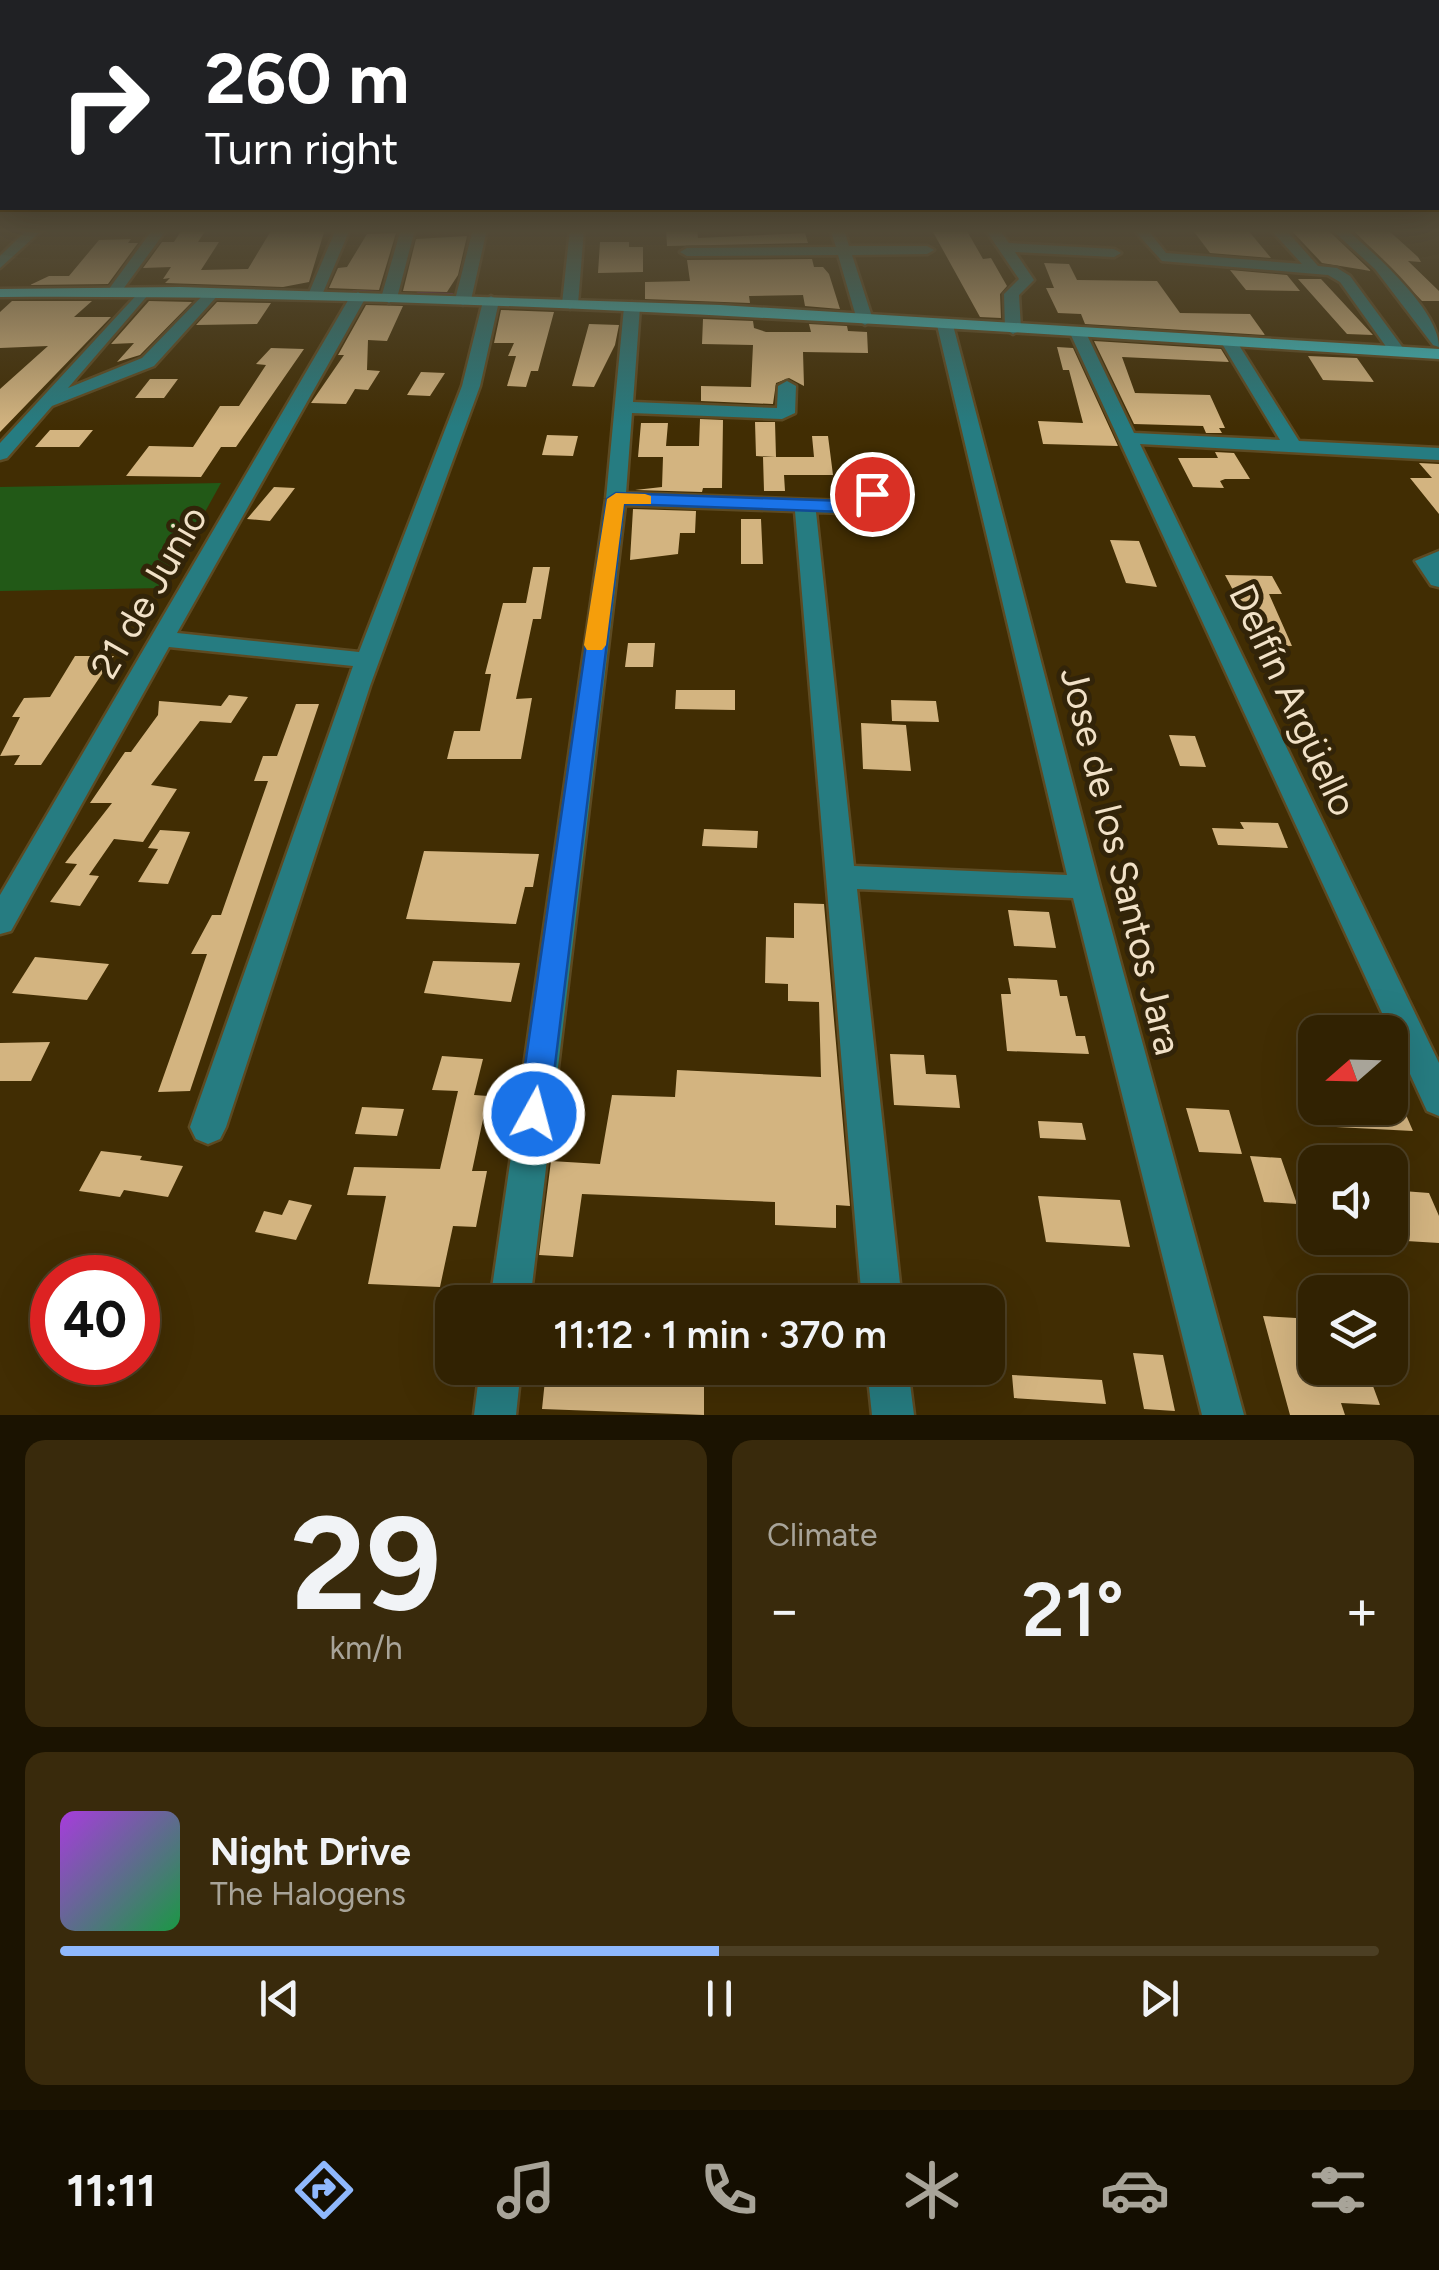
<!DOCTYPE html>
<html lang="en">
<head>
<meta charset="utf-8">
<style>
	:root { --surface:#312202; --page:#392a0c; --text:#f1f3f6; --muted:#a8a499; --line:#4c3f24; --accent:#8fb8fd }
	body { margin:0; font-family:Figtree,sans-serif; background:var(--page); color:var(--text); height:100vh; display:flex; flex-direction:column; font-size:38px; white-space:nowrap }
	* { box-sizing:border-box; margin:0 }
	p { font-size:32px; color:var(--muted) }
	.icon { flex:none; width:55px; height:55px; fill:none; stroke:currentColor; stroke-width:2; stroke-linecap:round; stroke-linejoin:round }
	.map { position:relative; height:1415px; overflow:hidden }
	.details { display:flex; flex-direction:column; gap:25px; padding:25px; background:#1b1301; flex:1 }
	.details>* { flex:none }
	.banner { position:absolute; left:0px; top:0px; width:1440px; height:210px; box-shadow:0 10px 40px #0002,0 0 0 2px var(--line); background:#202124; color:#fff; overflow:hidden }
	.needle { width:65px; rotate:250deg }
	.fabs { position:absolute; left:1298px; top:1015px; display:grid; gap:20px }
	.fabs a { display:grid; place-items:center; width:110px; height:110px; border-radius:20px; background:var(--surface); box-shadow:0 10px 40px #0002,0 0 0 2px var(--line); font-size:50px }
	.speed { position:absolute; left:30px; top:1255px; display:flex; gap:20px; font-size:50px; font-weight:700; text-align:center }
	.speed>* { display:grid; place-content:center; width:130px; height:130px; border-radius:50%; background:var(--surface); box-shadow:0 10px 40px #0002,0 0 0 2px var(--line); line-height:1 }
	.speed .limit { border:15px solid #d22; background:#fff; color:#111 }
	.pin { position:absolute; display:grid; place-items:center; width:85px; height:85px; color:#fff; margin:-42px; border:5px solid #fff; border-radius:50%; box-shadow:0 2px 10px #0007 }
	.me { position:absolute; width:110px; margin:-55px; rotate:7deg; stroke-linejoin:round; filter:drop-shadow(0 0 8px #0008) }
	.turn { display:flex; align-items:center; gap:35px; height:210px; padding:0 40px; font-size:45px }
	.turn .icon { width:130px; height:130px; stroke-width:2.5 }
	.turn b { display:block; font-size:70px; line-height:85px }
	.big { font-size:75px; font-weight:600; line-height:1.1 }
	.details .tile { flex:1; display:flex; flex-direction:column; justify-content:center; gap:15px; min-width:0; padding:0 35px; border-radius:20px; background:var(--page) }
	.details .dial { align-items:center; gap:0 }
	.dial b { font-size:130px; line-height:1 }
	.song { display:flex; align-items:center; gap:30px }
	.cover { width:120px; height:120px; border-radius:15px; background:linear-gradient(135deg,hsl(280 70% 55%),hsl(140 70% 35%)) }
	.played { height:10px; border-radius:5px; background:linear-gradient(90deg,var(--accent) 50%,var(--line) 50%) }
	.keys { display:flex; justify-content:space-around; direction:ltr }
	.heat { display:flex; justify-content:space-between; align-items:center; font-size:55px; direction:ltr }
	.details .tiles { flex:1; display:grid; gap:25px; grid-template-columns:1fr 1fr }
	.tile:last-child { grid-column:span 2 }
	.trip { position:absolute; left:435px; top:1285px; width:570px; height:100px; border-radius:20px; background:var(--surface); box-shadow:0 10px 40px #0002,0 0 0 2px var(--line); font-weight:600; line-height:100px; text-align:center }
	.tab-bar { display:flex; height:160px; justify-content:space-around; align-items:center; background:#140e01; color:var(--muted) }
	.tab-bar .icon { width:70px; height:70px }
	.tab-bar .on { color:var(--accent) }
	.tab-bar b { font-size:45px; color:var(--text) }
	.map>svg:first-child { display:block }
	.green { fill:#225917 }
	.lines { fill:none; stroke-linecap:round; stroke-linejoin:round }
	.stream { stroke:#732583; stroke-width:4 }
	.building { fill:#d3b480 }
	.minor-casing { stroke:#5d4a22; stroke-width:5 }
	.major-casing { stroke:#5d4a22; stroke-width:5 }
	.minor { fill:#267c81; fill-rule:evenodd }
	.major { fill:#38bfc7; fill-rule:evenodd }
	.route { fill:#1a73e8; stroke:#114b97; stroke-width:2.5 }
	.slow { fill:#f59e0b }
	.labels { text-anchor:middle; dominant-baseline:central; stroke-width:10; stroke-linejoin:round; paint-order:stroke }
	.street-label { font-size:38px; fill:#f1e1c7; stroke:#322409 }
</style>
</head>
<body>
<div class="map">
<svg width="1439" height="1415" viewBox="0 0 1439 1415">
	<rect width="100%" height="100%" fill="#412d03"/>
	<!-- green -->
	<path class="green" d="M221 483 163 588 0 591V487Z"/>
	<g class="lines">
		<!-- stream -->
		<path class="stream" d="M354 292 378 293
			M418 294 452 295"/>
	</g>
	<!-- building -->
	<path class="building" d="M272 229H325L309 282 283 287 165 283 170 278 163 279 171 267 143 268 162 242H174L181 231 206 230 198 242H219L201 270 248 269Z
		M666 229H697L698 238 805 233 808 243 667 246Z
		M1192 229H1247L1271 258 1210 253Z
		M1290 229H1327L1371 271 1322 263Z
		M1352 229H1387L1418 257 1421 262 1408 261 1439 291V301H1422Z
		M967 231 983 259 991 258 1007 286 1000 294 1001 318 980 317 933 232Z
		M396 233 379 290 329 288 338 268 347 267 367 234Z
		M467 236 458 275 447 292 403 291 416 239Z
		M131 239 128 243H138L108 284 30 285 49 276H69L99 240Z
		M600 242H629V247H643V272L598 273Z
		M812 259 814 267H823L829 274 840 309 805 306 803 295 749 296 750 303 645 299V282L690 281 687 260Z
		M1044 263 1069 264 1077 280 1157 281 1180 313 1250 314 1265 335 1085 324 1081 314 1058 313 1046 288H1054Z
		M1230 270 1287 275 1300 291 1246 290Z
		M1298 279H1321L1373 335 1347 334Z
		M12 301H92L74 317H111L0 432V389L48 346 0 348V312Z
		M149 301 192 302 140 355 117 362 134 343 111 344Z
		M217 302 271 303 257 324 196 325Z
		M366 305 403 306 387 341 368 340 367 370 380 371 368 390 355 389 346 404 311 403 344 355H338Z
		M501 310 554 312 538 371H531L526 387 507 386 516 356H508L514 343H494Z
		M703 319 753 321 754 328 766 332H811L809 324 847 326 848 331 867 332 868 353 803 352 804 386 789 378 776 383 773 404 701 401V386L751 387 753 345 702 344Z
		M589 324 619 325 615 345 594 387 572 386Z
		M1094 341 1221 349 1229 362 1122 357 1135 393 1210 395 1225 428H1219L1222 433H1206L1203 426 1134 424Z
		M1057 347 1073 348 1118 446 1043 444 1038 421 1083 423 1069 370H1063Z
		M271 348 304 349 236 447H221L201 477 126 476 149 446 193 447 220 406H239L266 365 256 364Z
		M1308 356 1357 358 1374 382 1323 380Z
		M421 372 445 373 430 396 407 395Z
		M150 379H178L164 398H135Z
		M700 419 723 420 722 488H703L702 492 635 490 662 487 663 457H638L641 423H668L666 446H699Z
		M755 422H775L776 457 756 456Z
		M50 430H93L79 447H35Z
		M547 435 578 436 573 456 542 455Z
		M812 436H828L833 475H784L785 491H764L763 457H814Z
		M1215 452 1234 453 1250 479H1225L1220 481 1224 488 1193 487 1178 458H1218Z
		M1419 463 1439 464V514L1410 478H1432Z
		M274 487 295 488 270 521 247 519Z
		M633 509 696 511 695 533H680L678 554 630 560Z
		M741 519H761L763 564H741Z
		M1110 540 1139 541 1157 587 1126 583Z
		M533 567H550L541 619H533L516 699 532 698 521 759H447L454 731H480L491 674H485L503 603H526Z
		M1225 575 1272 576 1282 594H1269L1292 646 1262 645Z
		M628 643H655L653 667H625Z
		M75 656H114L41 765H14L20 755 0 756 20 717H12L24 698 50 697Z
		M676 690H735V710L675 709Z
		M229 695 248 697 231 723 200 721 151 785 177 789 143 842 114 839 89 875 99 876 80 906 50 902 77 864 65 863 112 803H90L125 752H131L158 715 159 701 221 706Z
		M891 700 936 701 939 722 892 721Z
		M296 704H319L190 1091 158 1092 207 954H191L212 915H221L268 781H254L263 756H277Z
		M861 723 906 725 911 771 863 769Z
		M1169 735 1195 736 1206 767 1180 766Z
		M1240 822 1278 823 1288 848 1218 845 1212 828 1244 829Z
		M704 829 758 831 757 848 702 846Z
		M160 830 190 832 168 884 138 882 158 849 148 848Z
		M424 851 539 854 533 887H525L516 924 406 919Z
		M794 903 824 904 850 1206 836 1205V1228L775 1225V1202L582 1194 573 1257 539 1255 551 1161 600 1164 612 1095 675 1097 677 1070 821 1077 819 1002 788 1001V984L765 983 766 937 794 938Z
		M1008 910 1049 912 1056 948 1014 946Z
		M35 957 109 964 87 1000 12 993Z
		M433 961 520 963 511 1002 424 993Z
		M1008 978 1057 980 1060 996H1067L1076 1036H1085L1089 1054 1007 1051 1001 994H1011Z
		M50 1042 31 1081H0V1043Z
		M890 1054 924 1055 926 1074 956 1075 960 1108 894 1105Z
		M442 1056 483 1059 474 1095 488 1096 472 1171H487L476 1227 453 1226 440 1287 368 1284 386 1196 347 1195 354 1167 440 1169 458 1091 432 1090Z
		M362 1107 404 1109 397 1136 355 1134Z
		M1186 1108 1229 1110 1242 1154 1199 1152Z
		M1329 1108H1403L1413 1131 1336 1127Z
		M1038 1121 1082 1123 1086 1140 1040 1138Z
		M101 1151 142 1156 140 1160 183 1166 168 1197 124 1190 120 1197 79 1191Z
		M1250 1156 1281 1158 1297 1204 1264 1202Z
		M1390 1190 1429 1193 1439 1216V1243L1390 1240Z
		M1038 1196 1120 1200 1130 1247 1046 1242Z
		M289 1200 312 1205 296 1240 255 1232 264 1211 282 1215Z
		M1263 1316 1296 1318 1314 1375 1370 1378 1380 1405 1341 1403 1345 1415H1290Z
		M1133 1353 1163 1355 1175 1411 1144 1409Z
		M1012 1375 1102 1380 1106 1404 1014 1398Z
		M545 1380 704 1383V1415L542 1409Z"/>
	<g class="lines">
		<!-- minor casing -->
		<g class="minor-casing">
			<path id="minor" d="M28 229H43L0 268V256Z
				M153 229H167L118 296H108L106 293Z
				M336 229H350L322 295 310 298 308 295Z
				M401 229H415L397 298 389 303 381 298Z
				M473 229H487L471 300 463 305 455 300Z
				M570 229H584L578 304 570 309 562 304Z
				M830 229H844L849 246H927L934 250 927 254 852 255 873 320 865 325 857 320 838 255 687 256 680 252 687 248 836 247Z
				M985 229H999L1009 243 1114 249 1121 253 1114 257 1015 252 1034 280 1019 295 1021 329 1013 334 1005 329 1004 294 1019 279Z
				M1133 229H1147L1166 253 1302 264 1270 229H1285L1318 266 1337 268 1350 276 1406 352 1392 355 1340 282 1328 275 1162 261Z
				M1331 229H1346C1374 253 1439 310 1439 347L1433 345 1375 269Z
				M143 288 148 289V295L68 388 142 358 207 291 219 294 154 366 52 406 7 458 0 460V443Z
				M358 292 366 297 177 633 359 652 462 386 483 301 491 296 499 301 480 386 370 686 226 1127 220 1139 208 1144 196 1139 190 1127 353 666 169 647 11 931 0 934V895L350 297Z
				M632 302 640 307 633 402 777 408 778 386 787 381 796 386 795 413 782 419 632 413 626 493 845 501 862 494 852 462 862 456 872 462 882 494 876 505 845 513 816 512 854 866 1067 875 937 325 945 320 953 325 1100 887 1244 1415H1202L1073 898 857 889 902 1302H862L795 511 625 505 530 1302H490L606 499 624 307Z
				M1078 328 1086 333 1134 433 1280 440 1221 342 1229 337 1237 342 1299 441 1439 448V460L1140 444 1439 1063V1116L1427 1111 1070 333Z
				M1439 551V587L1431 585 1415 561Z
				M480 1368H521L516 1415H474Z
				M867 1368H908L914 1415H872Z"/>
		</g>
		<!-- major casing -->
		<g class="major-casing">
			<path id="major" d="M180 287 720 305 1439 349V359C959 329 481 294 0 297V289Z"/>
		</g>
		<!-- minor -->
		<use href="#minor" class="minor"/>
		<!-- major -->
		<use href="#major" class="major"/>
	</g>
	<!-- sky -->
	<linearGradient id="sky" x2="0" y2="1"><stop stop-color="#241902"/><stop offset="0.54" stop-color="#544c39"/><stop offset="1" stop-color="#544c39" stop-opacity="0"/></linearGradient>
	<rect width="1439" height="427" fill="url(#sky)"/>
	<!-- route -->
	<path class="route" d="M872 489 881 494 876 505 845 512 624 504 549 1114 545 1125 534 1129 522 1125 518 1114 607 499 616 493 845 501 862 498Z"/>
	<!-- slow -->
	<path class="slow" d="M645 494 651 496V504H624L606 645 602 650H587L584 645 607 499 616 493Z"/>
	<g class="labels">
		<!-- street labels -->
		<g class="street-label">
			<text transform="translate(149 592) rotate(-60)">21 de Junio</text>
			<text transform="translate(1293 700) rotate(65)">Delfín Argüello</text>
			<text transform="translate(1121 861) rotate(76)">Jose de los Santos Jara</text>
		</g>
	</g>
</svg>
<div class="fabs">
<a><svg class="needle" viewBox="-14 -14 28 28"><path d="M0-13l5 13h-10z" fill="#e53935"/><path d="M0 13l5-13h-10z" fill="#a8a499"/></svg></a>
<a><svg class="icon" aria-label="sound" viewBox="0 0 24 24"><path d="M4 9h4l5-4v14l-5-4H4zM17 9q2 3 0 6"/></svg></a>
<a><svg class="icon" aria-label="layers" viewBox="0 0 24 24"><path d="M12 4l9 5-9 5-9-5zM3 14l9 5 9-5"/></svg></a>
</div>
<div class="speed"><div class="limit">40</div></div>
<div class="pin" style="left:872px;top:494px;background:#d93025"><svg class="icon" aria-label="arrive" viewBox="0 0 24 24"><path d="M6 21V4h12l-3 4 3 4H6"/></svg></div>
<svg class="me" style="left:534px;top:1114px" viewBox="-20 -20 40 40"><circle r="17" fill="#1a73e8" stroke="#fff" stroke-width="3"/><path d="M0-11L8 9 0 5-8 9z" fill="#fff"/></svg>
<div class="trip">11:12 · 1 min · 370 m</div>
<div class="banner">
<div class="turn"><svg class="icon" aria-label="right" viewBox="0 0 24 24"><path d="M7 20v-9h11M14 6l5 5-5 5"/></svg><div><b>260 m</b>Turn right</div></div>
</div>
</div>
<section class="details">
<div class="tiles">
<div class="tile dial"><b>29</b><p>km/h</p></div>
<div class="tile"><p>Climate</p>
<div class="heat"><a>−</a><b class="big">21°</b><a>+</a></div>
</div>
<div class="tile">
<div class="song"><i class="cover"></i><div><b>Night Drive</b><p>The Halogens</p></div></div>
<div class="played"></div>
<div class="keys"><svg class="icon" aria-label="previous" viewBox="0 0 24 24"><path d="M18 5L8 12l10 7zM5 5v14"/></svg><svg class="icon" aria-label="pause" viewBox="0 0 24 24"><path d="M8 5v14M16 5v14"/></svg><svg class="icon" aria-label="next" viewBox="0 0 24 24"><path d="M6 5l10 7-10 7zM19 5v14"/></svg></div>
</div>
</div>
</section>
<nav class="tab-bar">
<b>11:11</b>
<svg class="icon on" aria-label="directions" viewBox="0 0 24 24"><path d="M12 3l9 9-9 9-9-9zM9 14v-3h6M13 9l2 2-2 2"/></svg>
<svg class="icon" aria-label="music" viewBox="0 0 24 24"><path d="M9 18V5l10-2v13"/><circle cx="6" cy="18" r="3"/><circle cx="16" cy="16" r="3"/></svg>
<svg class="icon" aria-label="phone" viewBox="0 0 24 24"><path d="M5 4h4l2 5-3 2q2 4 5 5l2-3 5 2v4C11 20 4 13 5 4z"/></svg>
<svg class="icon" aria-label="climate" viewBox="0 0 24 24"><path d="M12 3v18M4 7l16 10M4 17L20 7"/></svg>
<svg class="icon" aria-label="car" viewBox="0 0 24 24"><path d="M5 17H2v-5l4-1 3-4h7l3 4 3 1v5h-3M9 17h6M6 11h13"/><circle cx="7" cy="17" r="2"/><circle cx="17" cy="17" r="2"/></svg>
<svg class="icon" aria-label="filters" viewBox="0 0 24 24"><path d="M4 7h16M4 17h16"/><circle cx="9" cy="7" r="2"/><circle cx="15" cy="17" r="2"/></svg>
</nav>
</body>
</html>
